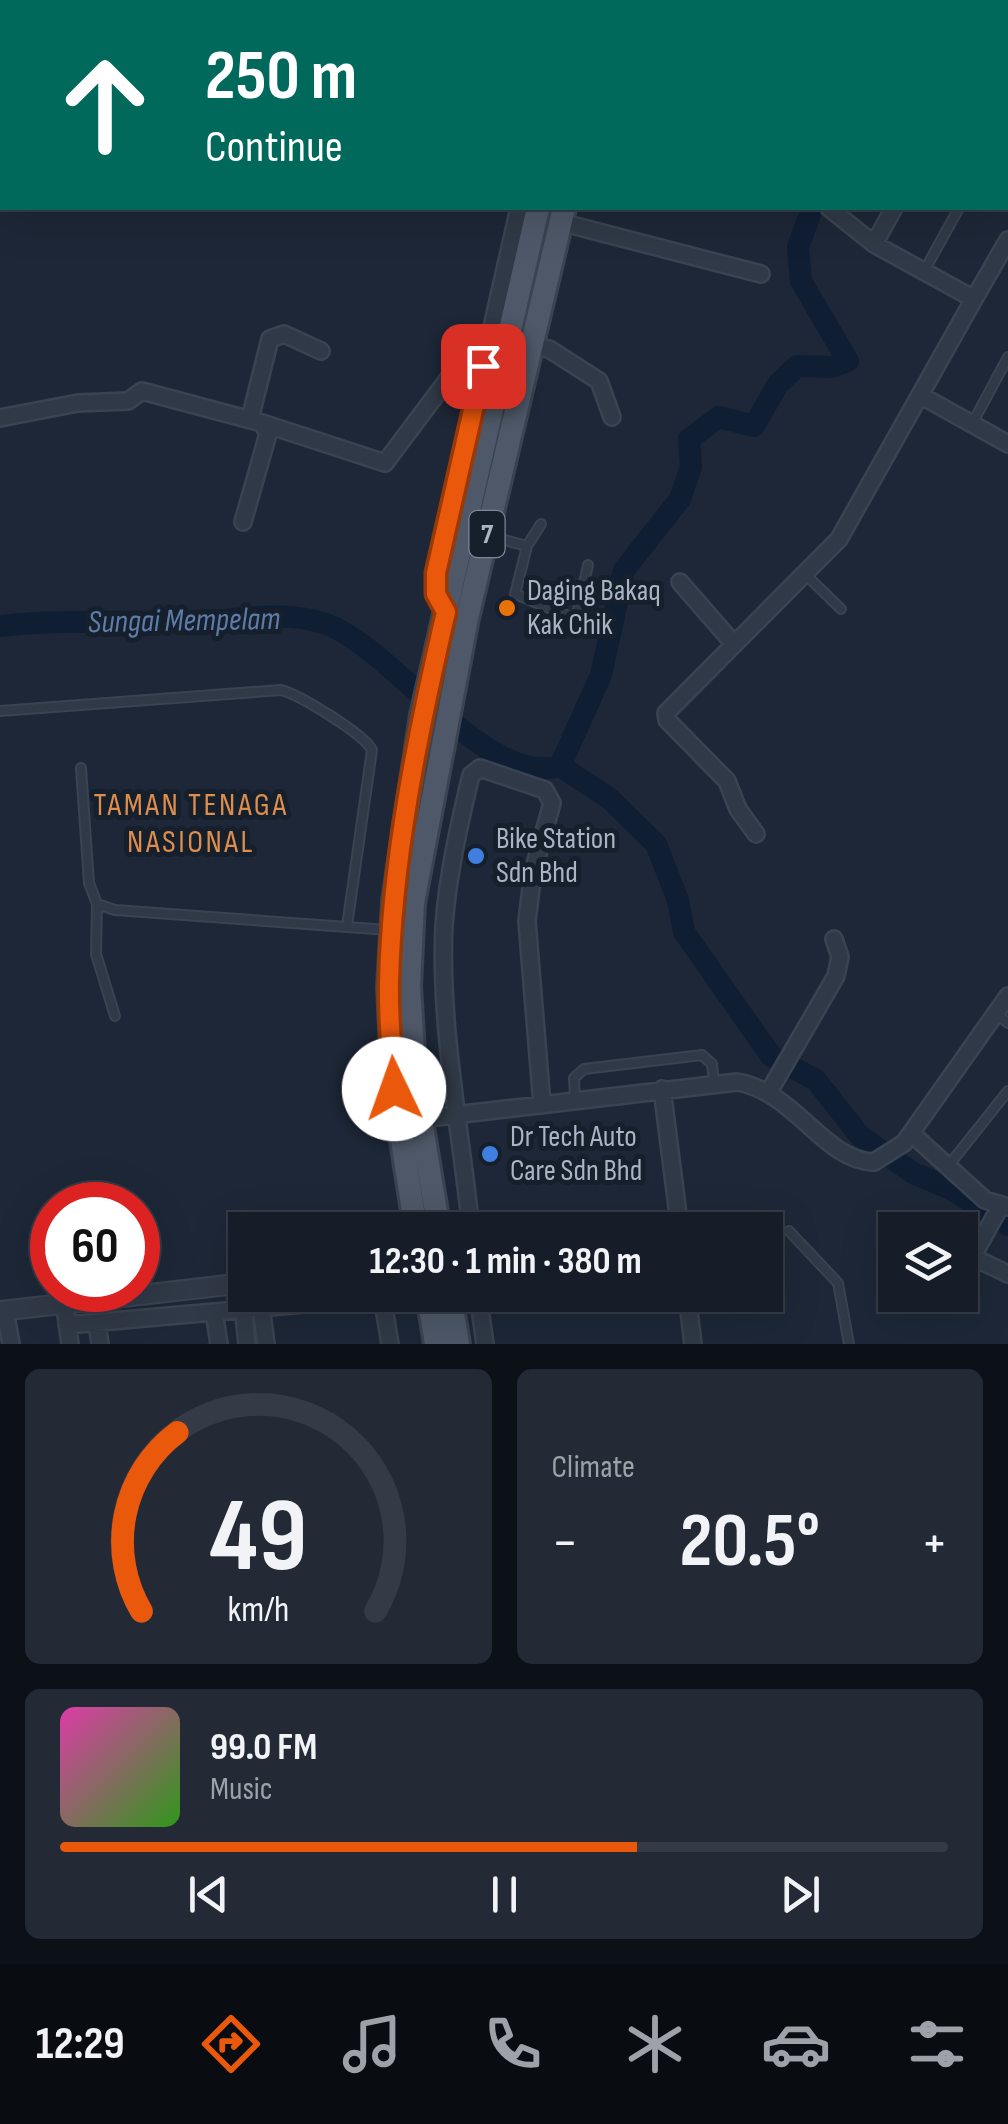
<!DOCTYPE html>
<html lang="en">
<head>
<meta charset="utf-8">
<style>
	:root { --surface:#161d29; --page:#232a35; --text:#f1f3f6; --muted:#9ea2a8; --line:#353b46; --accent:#ea580c }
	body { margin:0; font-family:"Sofia Sans Condensed",sans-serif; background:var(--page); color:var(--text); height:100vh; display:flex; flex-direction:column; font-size:38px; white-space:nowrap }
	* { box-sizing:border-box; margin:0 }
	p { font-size:32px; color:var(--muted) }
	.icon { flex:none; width:55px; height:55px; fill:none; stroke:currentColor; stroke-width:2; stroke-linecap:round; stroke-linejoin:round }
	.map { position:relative; height:1344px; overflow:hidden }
	.drawer { display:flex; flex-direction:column; gap:25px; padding:25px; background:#0c1017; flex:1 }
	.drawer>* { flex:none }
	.top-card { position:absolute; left:0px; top:0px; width:1010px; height:210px; box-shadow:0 10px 40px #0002,0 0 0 2px var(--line); background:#00695c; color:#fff; overflow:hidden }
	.fabs { position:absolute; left:878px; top:1212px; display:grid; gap:20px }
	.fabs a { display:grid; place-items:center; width:100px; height:100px; border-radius:0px; background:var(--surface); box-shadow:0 10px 40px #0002,0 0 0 2px var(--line); font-size:50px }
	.speed { position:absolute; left:30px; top:1182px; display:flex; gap:20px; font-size:50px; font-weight:700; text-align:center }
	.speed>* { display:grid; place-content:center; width:130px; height:130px; border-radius:50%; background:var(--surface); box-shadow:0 10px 40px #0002,0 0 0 2px var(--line); line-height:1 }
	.speed .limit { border:15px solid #d22; background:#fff; color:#111 }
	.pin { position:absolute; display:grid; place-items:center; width:85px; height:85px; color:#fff; margin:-42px; border-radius:20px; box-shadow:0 5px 15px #0006 }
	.me { position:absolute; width:110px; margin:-55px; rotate:357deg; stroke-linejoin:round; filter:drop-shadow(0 0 8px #0008) }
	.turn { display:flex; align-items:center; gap:35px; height:210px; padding:0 40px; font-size:45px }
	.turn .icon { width:130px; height:130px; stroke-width:2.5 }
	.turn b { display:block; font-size:70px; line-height:85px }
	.big { font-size:75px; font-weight:700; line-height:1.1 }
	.drawer .widget { flex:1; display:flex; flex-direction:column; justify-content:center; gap:15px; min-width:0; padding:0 35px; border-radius:15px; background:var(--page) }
	.drawer .dial { align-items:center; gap:0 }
	.dial svg { height:260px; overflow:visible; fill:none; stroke:var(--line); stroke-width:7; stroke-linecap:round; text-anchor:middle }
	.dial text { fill:var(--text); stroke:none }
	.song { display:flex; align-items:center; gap:30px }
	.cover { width:120px; height:120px; border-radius:15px; background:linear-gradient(135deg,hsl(320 70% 55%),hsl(110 70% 35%)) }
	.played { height:10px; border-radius:5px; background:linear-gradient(90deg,var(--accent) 65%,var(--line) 65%) }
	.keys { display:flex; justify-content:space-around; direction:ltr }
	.heat { display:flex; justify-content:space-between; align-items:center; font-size:55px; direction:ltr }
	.drawer .tiles { flex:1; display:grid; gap:25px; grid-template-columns:1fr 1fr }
	.widget:last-child { grid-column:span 2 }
	.trip { position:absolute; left:228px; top:1212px; width:555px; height:100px; border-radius:0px; background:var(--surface); box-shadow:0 10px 40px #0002,0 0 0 2px var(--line); font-weight:700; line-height:100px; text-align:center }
	.tabs { display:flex; height:160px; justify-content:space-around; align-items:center; background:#090c10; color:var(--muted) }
	.tabs .icon { width:70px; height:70px }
	.tabs .active { color:var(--accent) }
	.tabs b { font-size:45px; color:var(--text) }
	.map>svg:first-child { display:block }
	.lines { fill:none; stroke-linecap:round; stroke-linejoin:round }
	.river { stroke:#101e34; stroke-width:22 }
	.service-casing { stroke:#3a4351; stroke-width:12 }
	.minor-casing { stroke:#3a4351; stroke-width:20 }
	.tertiary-casing { stroke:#3a4351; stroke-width:22 }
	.primary-casing { stroke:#3a4351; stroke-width:28 }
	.service { stroke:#303947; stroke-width:8 }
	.minor { stroke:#303947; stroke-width:15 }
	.tertiary { stroke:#303947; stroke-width:18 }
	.primary { stroke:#4e5868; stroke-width:22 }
	.route-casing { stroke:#983908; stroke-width:25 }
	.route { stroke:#ea580c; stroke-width:18 }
	.food-dot { fill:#e8710a; stroke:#161f2c; stroke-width:4 }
	.shop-dot { fill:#3f7fe0; stroke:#161f2c; stroke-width:4 }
	.labels { text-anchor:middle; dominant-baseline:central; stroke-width:10; stroke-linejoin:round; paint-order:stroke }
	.shield { fill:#161f2c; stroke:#7e8797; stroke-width:2.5 }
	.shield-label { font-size:28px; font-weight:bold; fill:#aab4c5 }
	.poi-label { font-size:30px; fill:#aab4c5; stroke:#161f2c; text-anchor:start }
	.water-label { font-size:32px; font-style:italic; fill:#5e7ca8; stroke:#161f2c }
	.neighbourhood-label { font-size:32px; letter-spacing:2.5px; fill:#dd8e4d; stroke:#161f2c }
</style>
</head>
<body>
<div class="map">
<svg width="1008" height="1344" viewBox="0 0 1008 1344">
	<rect width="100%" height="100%" fill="#1d2737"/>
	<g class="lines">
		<!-- river -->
		<path class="river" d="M1008 32V33
			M0 626C62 619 128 623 190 622 234 621 284 609 326 624 395 649 485 788 560 766
			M560 766 601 675 624 570 680 499 691 467 689 439 719 417 754 426 778 384 797 366 832 367 848 361 801 281 798 247 812 209
			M560 766 609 798 656 844 678 900 684 932 771 1056 816 1080 860 1136 913 1173 951 1189 1008 1225"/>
		<!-- service casing -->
		<g class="service-casing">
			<path id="service" d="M86 2 88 0
				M0 95H2
				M1008 121V120
				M923 273 959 208
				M972 424 1008 357
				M489 536 527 546 541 524
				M527 546 515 594 571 617 577 614 588 565
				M805 574 841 609
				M0 711 281 690C300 695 364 734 372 750L347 926
				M81 768 89 883 97 904 115 910 388 930
				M97 904 96 954 115 1016
				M995 1013 1008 1023
				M575 1101 574 1078 584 1069 702 1055 712 1064 714 1082
				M949 1165 1008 1091
				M789 1231 838 1283 849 1344"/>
		</g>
		<!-- minor casing -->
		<g class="minor-casing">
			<path id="minor" d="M566 2 567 0
				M560 222 761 274
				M874 244 894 208
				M974 299 1008 240
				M530 345 549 349 599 381 612 417
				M920 395 1008 444
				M0 418 78 403 128 401 142 391 262 423 268 434 243 522
				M250 419 270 339 284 334 321 351
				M262 423 385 463 475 343 495 333
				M680 582 733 643
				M446 612 436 594V573L519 208
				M756 834 738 809 727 781 667 720 666 713 839 539 974 299 874 244 829 208
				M662 1089 680 1230
				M770 1090 836 976 840 957 834 939
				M420 1119 737 1082C796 1092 824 1161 874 1162L904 1143 1008 996
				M911 1133 985 1200 1008 1207
				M471 1230C461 1130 439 1026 444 925 448 874 459 825 471 775L480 768 545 790 552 803 533 872 527 921 542 1105
				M960 1251 1008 1274
				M974 1254 1001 1205
				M241 1284 247 1344
				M478 1295 485 1344
				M687 1295 693 1344
				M64 1301 70 1344
				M261 1307 266 1344
				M5 1310 11 1344
				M214 1312 219 1344
				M97 1323 100 1344
				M67 1325 371 1298 384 1308 390 1344"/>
		</g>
		<!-- tertiary casing -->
		<g class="tertiary-casing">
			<path id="tertiary" d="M0 1311 245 1283"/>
		</g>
		<!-- primary casing -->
		<g class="primary-casing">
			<path id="primary" d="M587 2 588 0
				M613 2 614 0
				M416 1230 394 1089 389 987 394 901 422 715 538 208
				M439 1230 415 1085 409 986 413 903 467 618 564 208
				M428 1295 436 1344
				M450 1295 458 1344"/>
		</g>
		<!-- service -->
		<use href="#service" class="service"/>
		<!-- minor -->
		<use href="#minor" class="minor"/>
		<!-- tertiary -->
		<use href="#tertiary" class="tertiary"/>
		<!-- primary -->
		<use href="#primary" class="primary"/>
	</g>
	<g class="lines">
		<!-- route casing -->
		<g class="route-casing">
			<path id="route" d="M394 1089C392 1053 388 1017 389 982 392 858 418 732 446 612L436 594V573L483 366"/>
		</g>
		<!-- route -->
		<use href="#route" class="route"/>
	</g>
	<!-- markers -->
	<circle class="food-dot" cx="507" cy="608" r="10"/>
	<g class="shop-dot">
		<circle cx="476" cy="856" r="10"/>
		<circle cx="490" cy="1154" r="10"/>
	</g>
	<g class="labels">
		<!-- shield labels -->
		<rect class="shield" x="469.5" y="511" width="35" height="46" rx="8"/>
		<g class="shield-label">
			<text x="487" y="534">7</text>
		</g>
		<!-- poi labels -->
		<g class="poi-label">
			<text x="527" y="591">Daging Bakaq<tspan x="527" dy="34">Kak Chik</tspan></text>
			<text x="496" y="839">Bike Station<tspan x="496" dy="34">Sdn Bhd</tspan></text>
			<text x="510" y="1137">Dr Tech Auto<tspan x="510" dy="34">Care Sdn Bhd</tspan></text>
		</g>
		<!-- water labels -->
		<g class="water-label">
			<text transform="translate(184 621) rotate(-1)">Sungai Mempelam</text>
		</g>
		<!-- neighbourhood labels -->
		<g class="neighbourhood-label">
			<text x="191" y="805">TAMAN TENAGA<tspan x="191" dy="37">NASIONAL</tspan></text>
		</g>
	</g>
</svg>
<div class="fabs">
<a><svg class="icon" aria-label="layers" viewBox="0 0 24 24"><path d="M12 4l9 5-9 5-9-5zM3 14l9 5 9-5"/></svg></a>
</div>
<div class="speed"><div class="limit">60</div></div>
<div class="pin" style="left:483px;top:366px;background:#d93025"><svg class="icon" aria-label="arrive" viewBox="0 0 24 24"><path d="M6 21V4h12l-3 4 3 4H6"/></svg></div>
<svg class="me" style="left:394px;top:1089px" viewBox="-20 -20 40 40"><circle r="19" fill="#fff"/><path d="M0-13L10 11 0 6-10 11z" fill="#ea580c"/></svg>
<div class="trip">12:30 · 1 min · 380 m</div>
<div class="top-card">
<div class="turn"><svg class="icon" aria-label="ahead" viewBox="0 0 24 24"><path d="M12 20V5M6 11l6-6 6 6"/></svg><div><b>250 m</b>Continue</div></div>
</div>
</div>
<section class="drawer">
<div class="tiles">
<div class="widget dial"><svg viewBox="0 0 100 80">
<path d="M14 69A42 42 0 1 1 86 69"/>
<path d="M14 69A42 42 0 0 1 25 14" stroke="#ea580c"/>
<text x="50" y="56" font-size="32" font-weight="700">49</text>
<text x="50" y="72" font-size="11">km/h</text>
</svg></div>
<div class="widget"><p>Climate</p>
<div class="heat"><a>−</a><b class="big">20.5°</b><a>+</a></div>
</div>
<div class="widget">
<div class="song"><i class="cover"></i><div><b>99.0 FM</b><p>Music</p></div></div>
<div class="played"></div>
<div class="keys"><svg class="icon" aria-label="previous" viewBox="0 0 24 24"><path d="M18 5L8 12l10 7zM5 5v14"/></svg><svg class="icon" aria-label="pause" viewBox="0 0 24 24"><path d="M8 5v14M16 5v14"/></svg><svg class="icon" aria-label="next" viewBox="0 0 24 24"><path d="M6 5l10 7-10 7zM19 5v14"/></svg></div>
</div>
</div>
</section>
<nav class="tabs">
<b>12:29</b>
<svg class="icon active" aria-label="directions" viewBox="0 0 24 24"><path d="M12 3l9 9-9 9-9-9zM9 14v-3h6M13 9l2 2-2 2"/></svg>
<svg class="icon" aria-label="music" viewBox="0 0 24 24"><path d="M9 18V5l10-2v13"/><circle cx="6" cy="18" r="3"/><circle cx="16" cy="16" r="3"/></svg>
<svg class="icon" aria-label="phone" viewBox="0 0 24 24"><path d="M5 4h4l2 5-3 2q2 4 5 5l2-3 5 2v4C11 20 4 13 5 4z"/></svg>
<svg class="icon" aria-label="climate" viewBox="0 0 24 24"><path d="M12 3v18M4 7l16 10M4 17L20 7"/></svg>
<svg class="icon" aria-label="car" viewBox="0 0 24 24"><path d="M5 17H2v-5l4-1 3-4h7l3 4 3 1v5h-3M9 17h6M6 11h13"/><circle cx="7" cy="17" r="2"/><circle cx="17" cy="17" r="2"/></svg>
<svg class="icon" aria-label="filters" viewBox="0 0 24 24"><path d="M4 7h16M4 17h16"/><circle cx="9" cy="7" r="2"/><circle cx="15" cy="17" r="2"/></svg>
</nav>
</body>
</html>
